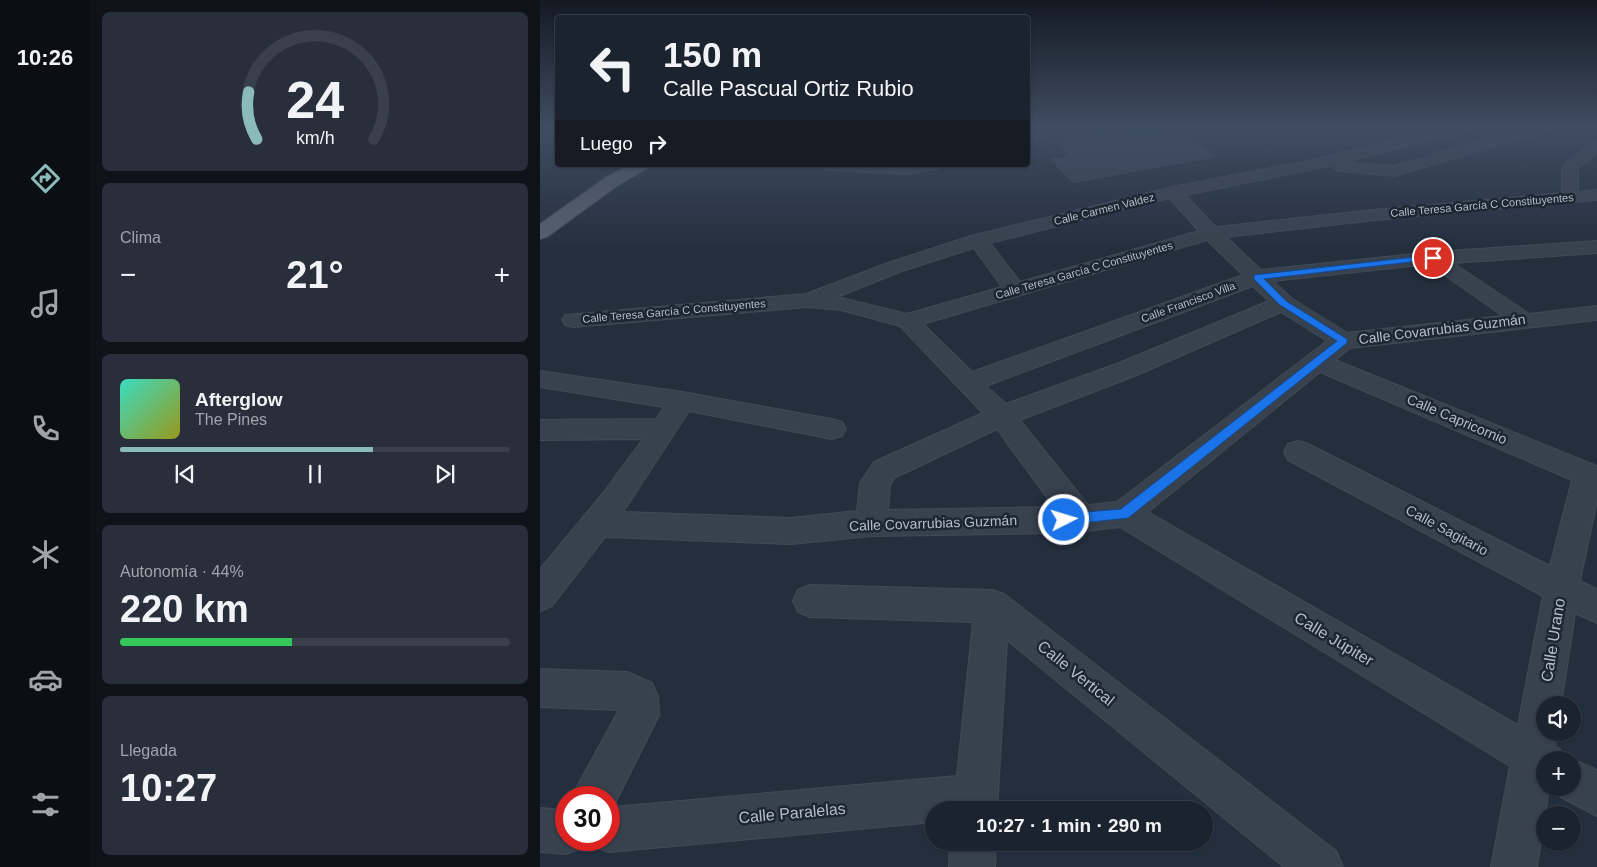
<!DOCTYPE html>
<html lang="es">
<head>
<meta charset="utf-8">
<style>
	:root { --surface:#1b232e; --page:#282f3a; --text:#f1f3f6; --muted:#a0a4aa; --line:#39404a; --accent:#8bbbb9 }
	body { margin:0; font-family:Arial,sans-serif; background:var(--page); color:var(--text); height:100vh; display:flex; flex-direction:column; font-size:19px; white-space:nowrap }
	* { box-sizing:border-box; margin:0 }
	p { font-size:16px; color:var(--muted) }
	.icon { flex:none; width:28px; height:28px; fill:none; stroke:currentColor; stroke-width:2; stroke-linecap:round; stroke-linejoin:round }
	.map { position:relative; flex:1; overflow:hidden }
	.panel { display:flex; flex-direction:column; gap:12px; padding:12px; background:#0f1319; width:450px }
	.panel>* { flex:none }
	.guide { position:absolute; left:15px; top:15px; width:475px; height:152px; border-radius:5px; box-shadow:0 1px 4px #0004,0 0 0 1px var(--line); background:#1b232e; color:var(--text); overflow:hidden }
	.tools { position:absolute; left:996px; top:696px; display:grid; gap:10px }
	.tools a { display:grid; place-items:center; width:45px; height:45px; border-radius:50%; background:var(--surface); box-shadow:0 1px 4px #0004,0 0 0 1px var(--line); font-size:25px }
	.speed { position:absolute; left:15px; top:786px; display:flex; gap:10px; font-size:25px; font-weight:700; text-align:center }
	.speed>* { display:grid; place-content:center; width:65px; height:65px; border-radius:50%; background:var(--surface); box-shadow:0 1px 4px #0004,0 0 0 1px var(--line); line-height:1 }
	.speed .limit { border:8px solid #d22; background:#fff; color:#111 }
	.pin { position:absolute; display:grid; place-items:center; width:42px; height:42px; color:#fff; margin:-21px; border:2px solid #fff; border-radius:50%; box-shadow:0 1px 5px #0007 }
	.me { position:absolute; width:55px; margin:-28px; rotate:85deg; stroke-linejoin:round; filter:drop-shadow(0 0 4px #0008) }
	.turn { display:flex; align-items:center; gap:18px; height:105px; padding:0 25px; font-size:22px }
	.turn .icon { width:65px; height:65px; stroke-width:2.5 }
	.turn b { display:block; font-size:35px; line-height:42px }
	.then { display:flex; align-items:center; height:48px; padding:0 25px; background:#0003; gap:10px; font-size:19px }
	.big { font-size:38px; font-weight:700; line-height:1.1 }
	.panel .tile { flex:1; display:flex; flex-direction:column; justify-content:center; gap:8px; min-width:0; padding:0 18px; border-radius:8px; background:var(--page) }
	.panel .dial { align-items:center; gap:0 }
	.dial svg { height:130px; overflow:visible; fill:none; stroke:var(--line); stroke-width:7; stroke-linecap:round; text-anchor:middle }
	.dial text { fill:var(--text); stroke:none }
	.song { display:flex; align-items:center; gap:15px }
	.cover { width:60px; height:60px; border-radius:8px; background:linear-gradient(135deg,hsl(170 70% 55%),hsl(60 70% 35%)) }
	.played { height:5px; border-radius:2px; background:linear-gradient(90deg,var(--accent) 65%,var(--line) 65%) }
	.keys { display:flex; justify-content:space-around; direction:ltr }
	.heat { display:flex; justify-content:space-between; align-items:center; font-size:28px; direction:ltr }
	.charge { height:8px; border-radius:4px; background:linear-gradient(90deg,#34c759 44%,var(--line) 0) }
	.trip { position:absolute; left:385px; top:801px; width:288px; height:50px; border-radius:25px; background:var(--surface); box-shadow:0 1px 4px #0004,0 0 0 1px var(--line); font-weight:700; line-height:50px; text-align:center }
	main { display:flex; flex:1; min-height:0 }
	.menu { display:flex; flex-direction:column; width:90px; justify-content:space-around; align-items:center; background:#0b0e12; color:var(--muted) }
	.menu .icon { width:35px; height:35px }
	.menu .current { color:var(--accent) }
	.menu b { font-size:22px; color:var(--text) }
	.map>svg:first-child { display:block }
	.building { fill:#364354; stroke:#1f2835 }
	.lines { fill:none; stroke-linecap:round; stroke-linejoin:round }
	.minor-casing { stroke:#414a57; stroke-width:2 }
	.major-casing { stroke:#414a57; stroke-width:2 }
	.minor { fill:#38414e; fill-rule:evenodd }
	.major { fill:#56606e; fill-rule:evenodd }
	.route { fill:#1a73e8; stroke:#114b97 }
	.labels { text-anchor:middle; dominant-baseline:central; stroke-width:5; stroke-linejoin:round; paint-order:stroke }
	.far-street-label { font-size:11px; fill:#b4bcc9; stroke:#1d2633 }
	.street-label { font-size:14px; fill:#b4bcc9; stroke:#1d2633 }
	.near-street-label { font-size:16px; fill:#b4bcc9; stroke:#1d2633 }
</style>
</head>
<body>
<main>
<nav class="menu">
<b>10:26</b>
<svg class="icon current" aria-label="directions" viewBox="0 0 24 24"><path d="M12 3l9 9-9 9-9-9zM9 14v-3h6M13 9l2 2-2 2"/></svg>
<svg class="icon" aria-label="music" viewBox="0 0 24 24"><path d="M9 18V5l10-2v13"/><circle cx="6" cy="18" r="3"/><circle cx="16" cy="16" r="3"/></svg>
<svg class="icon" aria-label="phone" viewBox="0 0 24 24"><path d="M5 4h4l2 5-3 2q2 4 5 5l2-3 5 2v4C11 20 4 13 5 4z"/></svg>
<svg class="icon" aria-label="climate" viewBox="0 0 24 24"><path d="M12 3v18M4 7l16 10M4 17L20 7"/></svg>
<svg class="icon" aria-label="car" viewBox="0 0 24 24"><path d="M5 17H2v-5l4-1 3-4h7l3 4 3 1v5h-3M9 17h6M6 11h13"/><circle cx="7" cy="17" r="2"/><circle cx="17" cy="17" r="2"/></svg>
<svg class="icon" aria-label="filters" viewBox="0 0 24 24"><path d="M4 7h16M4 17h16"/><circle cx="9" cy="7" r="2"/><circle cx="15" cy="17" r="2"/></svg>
</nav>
<section class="panel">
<div class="tile dial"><svg viewBox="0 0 100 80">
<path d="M14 69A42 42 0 1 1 86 69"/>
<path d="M14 69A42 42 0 0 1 9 40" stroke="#8bbbb9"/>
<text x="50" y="56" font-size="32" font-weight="700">24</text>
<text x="50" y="72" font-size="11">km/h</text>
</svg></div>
<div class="tile"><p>Clima</p>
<div class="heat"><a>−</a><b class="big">21°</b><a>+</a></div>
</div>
<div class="tile">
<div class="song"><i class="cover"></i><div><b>Afterglow</b><p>The Pines</p></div></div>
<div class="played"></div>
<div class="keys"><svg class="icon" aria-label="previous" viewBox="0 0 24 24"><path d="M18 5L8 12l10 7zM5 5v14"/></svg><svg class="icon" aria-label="pause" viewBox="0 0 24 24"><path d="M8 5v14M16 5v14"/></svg><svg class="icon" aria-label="next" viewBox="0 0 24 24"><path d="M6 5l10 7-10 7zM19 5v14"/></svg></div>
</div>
<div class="tile"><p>Autonomía · 44%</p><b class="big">220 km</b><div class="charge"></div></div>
<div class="tile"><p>Llegada</p><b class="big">10:27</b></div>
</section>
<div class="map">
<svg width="1057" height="867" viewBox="0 0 1057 867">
	<rect width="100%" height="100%" fill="#242f3e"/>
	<!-- building -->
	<path class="building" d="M598 127H617L631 137 648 135 680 157 533 184 508 158 527 155 512 141Z"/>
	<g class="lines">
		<!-- minor casing -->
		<g class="minor-casing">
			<path id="minor" d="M506 127H527L525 130 488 144V135Z
				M906 127H932L930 130 805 162 854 166 987 127H1011L1009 130 855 176 800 171 794 169 793 165 645 195 676 227 834 210 1022 193V166L1052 143 1057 142V153L1038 168V192L1057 190V200L834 220 686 237 721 270 893 252 1057 241V253L913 263 989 314 1057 306V320L810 348 795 360 1057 466V500L1040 581 1057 589V623L1035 613 1021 705H1005V732H1017L1015 746 1020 749 1024 760H1005V788H1009L997 867H951L970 766 580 527 524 533 331 536 251 544 65 537 12 606 0 611V569L64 492 103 439 0 440V420L116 419 124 407 0 387V371L142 392 292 419 302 422 306 429 302 436 292 439 149 411 83 512 251 518 317 511 320 483 334 462 443 413 360 326 301 310 268 307 33 327 25 325 22 320 25 315 266 294 348 263 431 236 633 187 778 159ZM629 198 659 231 480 282 450 243ZM667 240 703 275 432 372 383 324ZM434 248 462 287 367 314 297 297 362 271ZM889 264 963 316 807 333 751 298 733 281ZM713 286 729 301 579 363 466 404 446 386ZM741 312 787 341 577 502 548 505 480 420 597 375ZM780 372 1032 480 1010 566 768 444 758 441 748 444 744 452 748 460 1003 596 978 725 608 512ZM457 429 514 507 348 510 350 485 354 478Z
				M281 165H401L399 168 369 174 289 170 283 168Z
				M270 585 452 590 464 594 796 851 803 867H744L467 640 457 810H394V822L69 852 53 846 51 840H69V798H32L39 783 79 710 0 707V669L87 672 112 683 118 697 119 715 73 807 417 776 433 622 270 617 258 612 253 601 258 590Z
				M1032 759 1057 770V816L1017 795 1014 788H1032V760H1029Z
				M0 808 26 810V840H45L42 848 26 854 0 852Z
				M410 842H456L455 867H409Z"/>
		</g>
		<!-- major casing -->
		<g class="major-casing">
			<path id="major" d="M90 165H110L108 168 77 186 7 237 0 239V224L65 178Z"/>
		</g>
		<!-- minor -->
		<use href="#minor" class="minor"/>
		<!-- major -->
		<use href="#major" class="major"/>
	</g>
	<!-- sky -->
	<linearGradient id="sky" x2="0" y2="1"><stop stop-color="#141a22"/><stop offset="0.51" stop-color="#3f4d63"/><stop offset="1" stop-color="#3f4d63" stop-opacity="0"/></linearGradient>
	<rect width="1057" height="249" fill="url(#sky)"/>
	<!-- route -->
	<path class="route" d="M893 255 896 256V259L724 279 746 301 807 339V343L588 518 524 525 519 524 517 520 519 516 524 514 581 509 797 341 740 305 714 279V275Z"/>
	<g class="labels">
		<!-- far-street labels -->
		<g class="far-street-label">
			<text transform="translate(942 205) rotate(-5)">Calle Teresa García C Constituyentes</text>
			<text transform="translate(564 209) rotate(-14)">Calle Carmen Valdez</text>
			<text transform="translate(544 270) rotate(-16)">Calle Teresa García C Constituyentes</text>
			<text transform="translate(648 302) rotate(-20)">Calle Francisco Villa</text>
			<text transform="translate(134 311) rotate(-5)">Calle Teresa García C Constituyentes</text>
		</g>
		<!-- street labels -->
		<g class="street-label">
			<text transform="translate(902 329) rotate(-7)">Calle Covarrubias Guzmán</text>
			<text transform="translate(917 419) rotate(23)">Calle Capricornio</text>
			<text transform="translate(393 523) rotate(-2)">Calle Covarrubias Guzmán</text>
			<text transform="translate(907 530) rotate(28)">Calle Sagitario</text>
		</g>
		<!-- near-street labels -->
		<g class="near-street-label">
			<text transform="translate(794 639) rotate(31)">Calle Júpiter</text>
			<text transform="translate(1013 640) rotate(-81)">Calle Urano</text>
			<text transform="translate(536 673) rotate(39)">Calle Vertical</text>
			<text transform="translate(252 813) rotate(-5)">Calle Paralelas</text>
		</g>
	</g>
</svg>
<div class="tools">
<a><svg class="icon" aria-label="sound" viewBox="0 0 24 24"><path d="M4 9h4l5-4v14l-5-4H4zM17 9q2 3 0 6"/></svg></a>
<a>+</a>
<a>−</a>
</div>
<div class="speed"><div class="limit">30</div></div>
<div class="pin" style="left:893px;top:258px;background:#d93025"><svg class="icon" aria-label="arrive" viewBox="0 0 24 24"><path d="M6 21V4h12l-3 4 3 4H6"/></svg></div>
<svg class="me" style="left:524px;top:520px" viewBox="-20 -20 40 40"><circle r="17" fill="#1a73e8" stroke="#fff" stroke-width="3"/><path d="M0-11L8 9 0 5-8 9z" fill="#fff"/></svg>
<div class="trip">10:27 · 1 min · 290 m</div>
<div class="guide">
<div class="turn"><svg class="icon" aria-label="left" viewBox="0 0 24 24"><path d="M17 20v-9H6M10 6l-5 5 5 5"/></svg><div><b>150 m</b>Calle Pascual Ortiz Rubio</div></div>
<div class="then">Luego<svg class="icon" aria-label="right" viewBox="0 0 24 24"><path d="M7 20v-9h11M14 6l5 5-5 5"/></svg></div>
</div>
</div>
</main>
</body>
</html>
